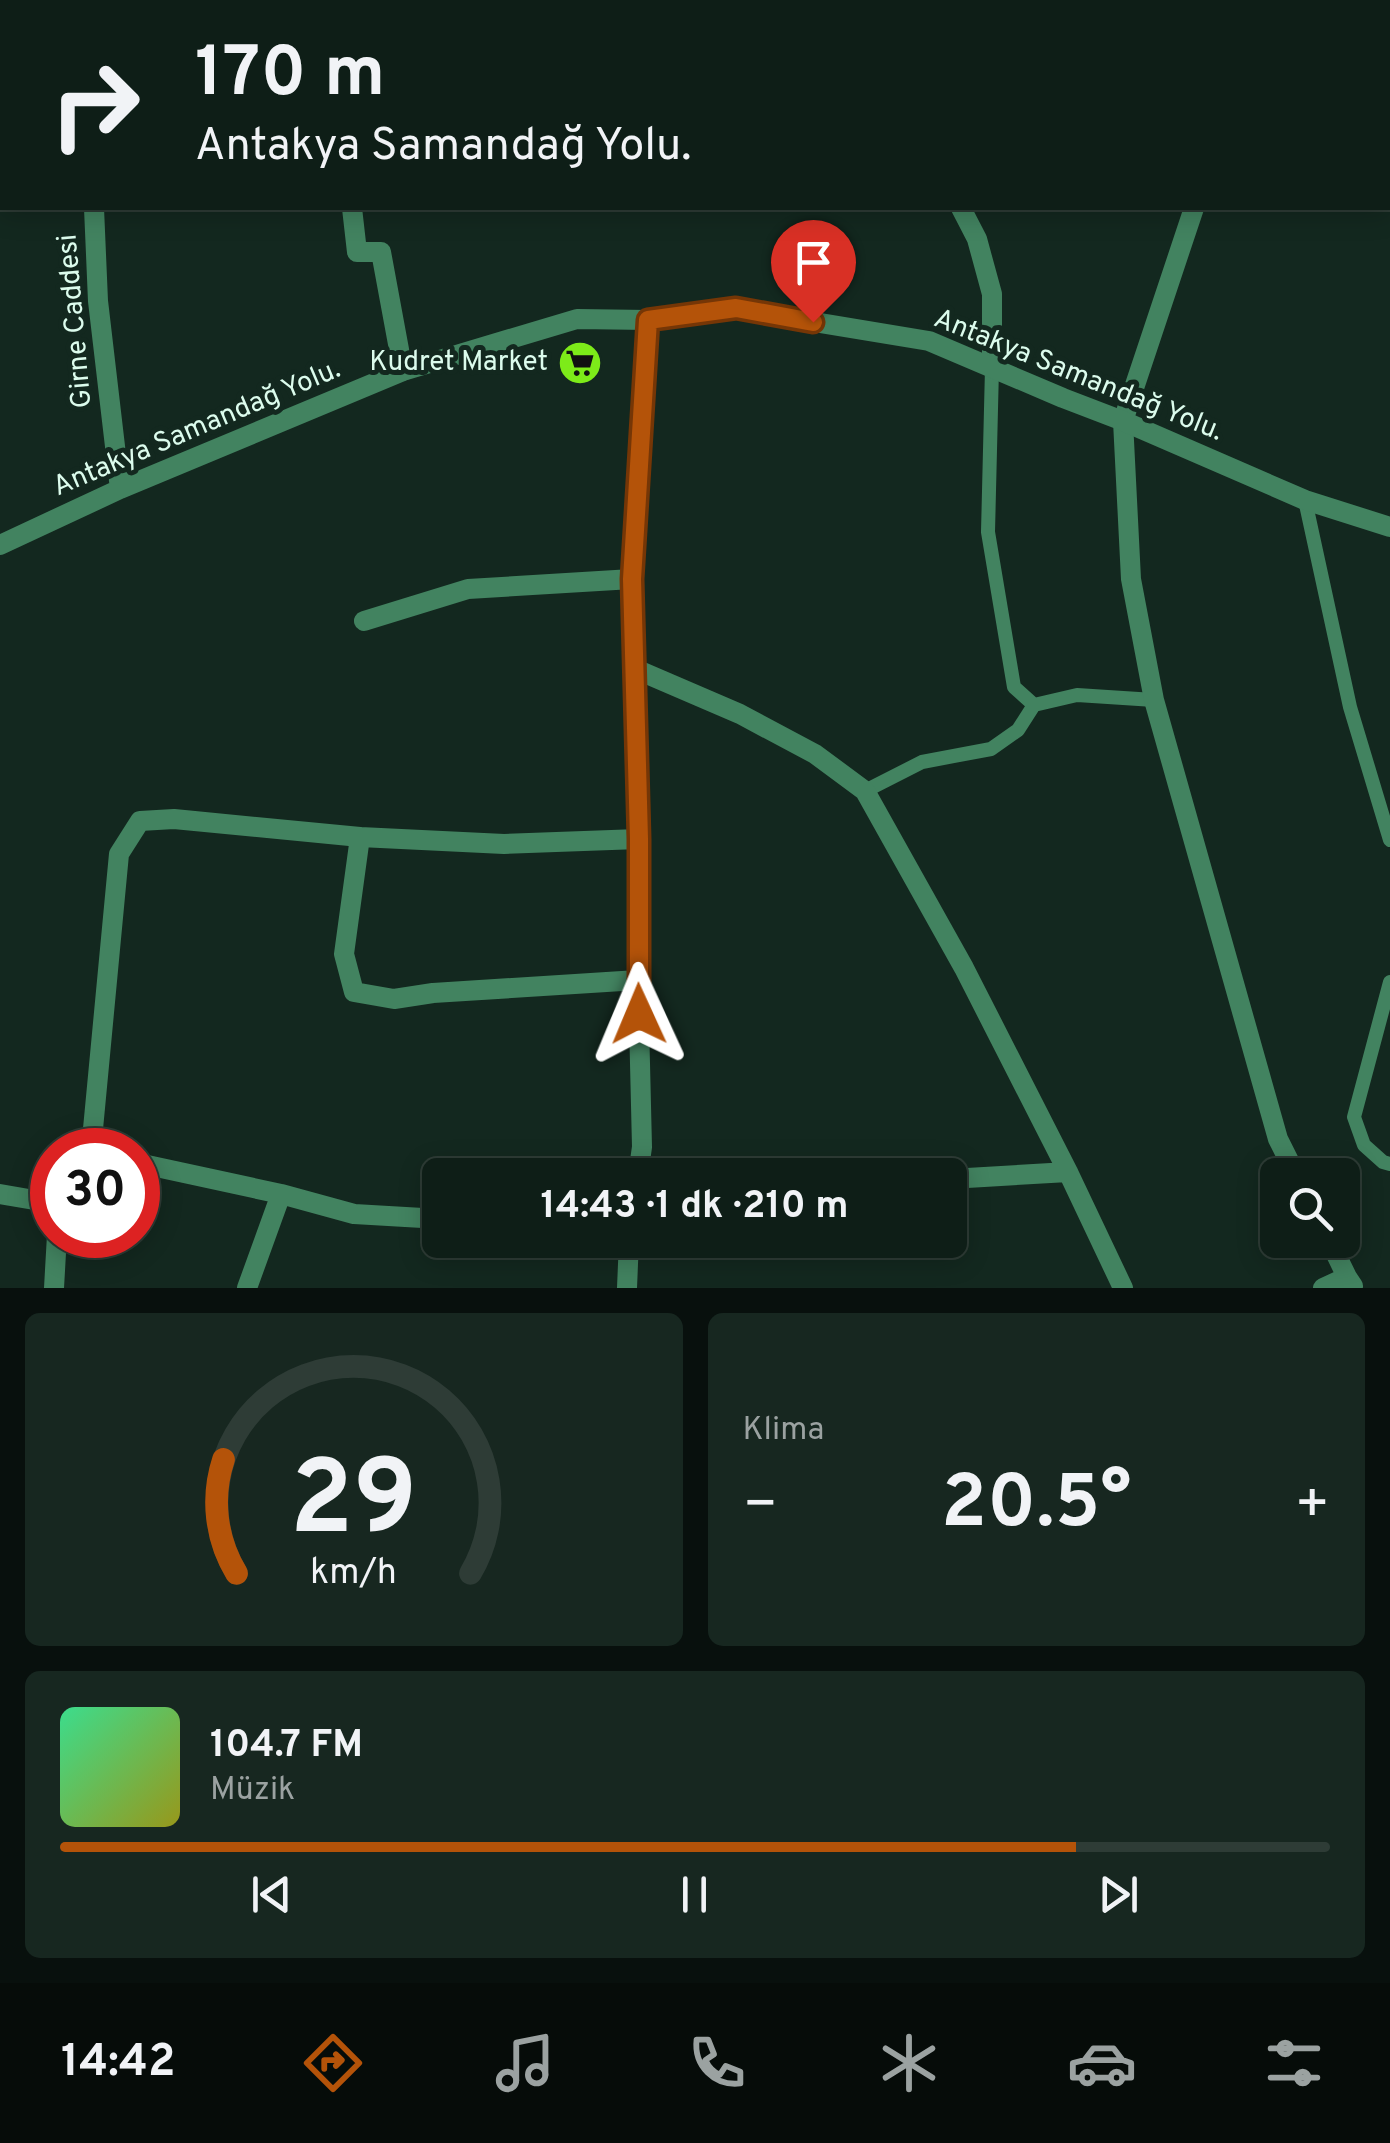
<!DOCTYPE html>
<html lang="tr">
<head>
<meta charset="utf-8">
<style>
	:root { --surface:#0e1e17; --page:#172720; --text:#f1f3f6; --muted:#9ba2a1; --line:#2e3c36; --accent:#b45309 }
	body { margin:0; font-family:Overpass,sans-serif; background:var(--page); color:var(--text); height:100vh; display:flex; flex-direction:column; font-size:38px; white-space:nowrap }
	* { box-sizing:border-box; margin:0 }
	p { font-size:32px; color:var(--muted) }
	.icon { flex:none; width:55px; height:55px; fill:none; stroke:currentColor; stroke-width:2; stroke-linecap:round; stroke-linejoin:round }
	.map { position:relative; height:1288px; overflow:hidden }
	.drawer { display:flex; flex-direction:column; gap:25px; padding:25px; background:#08100d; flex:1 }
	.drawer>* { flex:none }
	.guide { position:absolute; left:0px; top:0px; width:1390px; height:210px; box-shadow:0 5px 25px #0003,0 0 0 2px var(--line); background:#0e1e17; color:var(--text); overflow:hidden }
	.buttons { position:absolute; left:1260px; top:1158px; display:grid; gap:20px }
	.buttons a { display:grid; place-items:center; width:100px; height:100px; border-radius:15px; background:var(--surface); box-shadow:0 5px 25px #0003,0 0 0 2px var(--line); font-size:50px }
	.speed { position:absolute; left:30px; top:1128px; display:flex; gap:20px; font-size:50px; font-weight:700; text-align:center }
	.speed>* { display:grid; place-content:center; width:130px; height:130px; border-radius:50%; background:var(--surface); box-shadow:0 5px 25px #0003,0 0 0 2px var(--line); line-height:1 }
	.speed .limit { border:15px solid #d22; background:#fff; color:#111 }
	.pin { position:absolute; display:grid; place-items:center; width:85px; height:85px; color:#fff; margin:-102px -42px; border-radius:50% 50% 50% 0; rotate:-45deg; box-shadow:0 0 10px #0007 }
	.pin .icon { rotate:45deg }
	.me { position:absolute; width:110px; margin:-55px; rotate:359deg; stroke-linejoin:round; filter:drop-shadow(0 0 8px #0008) }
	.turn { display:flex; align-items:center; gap:35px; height:210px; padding:0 30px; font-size:45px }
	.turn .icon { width:130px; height:130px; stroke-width:2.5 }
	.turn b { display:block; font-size:70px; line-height:85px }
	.big { font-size:75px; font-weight:700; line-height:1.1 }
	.drawer .card { flex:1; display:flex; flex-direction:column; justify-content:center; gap:15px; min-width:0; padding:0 35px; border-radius:15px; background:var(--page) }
	.drawer .dial { align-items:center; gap:0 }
	.dial svg { height:260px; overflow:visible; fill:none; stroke:var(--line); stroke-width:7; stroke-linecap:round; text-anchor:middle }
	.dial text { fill:var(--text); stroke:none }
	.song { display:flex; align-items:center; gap:30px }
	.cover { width:120px; height:120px; border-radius:15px; background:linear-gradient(135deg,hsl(150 70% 55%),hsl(60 70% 35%)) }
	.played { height:10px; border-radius:5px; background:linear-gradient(90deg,var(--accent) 80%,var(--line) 80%) }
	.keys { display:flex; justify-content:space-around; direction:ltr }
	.heat { display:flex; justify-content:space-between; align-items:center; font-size:55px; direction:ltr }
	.drawer .tiles { flex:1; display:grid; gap:25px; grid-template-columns:1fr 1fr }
	.card:last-child { grid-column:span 2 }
	.trip { position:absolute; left:422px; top:1158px; width:545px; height:100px; border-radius:15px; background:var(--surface); box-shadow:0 5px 25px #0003,0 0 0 2px var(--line); font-weight:700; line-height:100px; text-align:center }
	.tabs { display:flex; height:160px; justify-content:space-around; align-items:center; background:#060c09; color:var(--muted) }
	.tabs .icon { width:70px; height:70px }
	.tabs .active { color:var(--accent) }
	.tabs b { font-size:45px; color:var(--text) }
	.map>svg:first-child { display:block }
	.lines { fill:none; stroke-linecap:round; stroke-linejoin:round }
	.service { stroke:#428360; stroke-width:14 }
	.minor { stroke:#428360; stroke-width:20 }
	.tertiary { stroke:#428360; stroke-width:20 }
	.route-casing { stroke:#753606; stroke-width:25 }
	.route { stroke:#b45309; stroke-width:18 }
	.labels { text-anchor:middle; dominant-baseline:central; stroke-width:10; stroke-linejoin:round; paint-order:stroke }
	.street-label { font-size:28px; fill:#dcfced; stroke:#13281f }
	.poi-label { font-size:28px; fill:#dcfced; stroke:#13281f; text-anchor:end }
</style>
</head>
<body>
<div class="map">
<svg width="1390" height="1288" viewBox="0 0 1390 1288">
	<rect width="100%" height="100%" fill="#13281f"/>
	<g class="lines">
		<!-- service -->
		<path class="service" d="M992 368 988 532 1014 687 1034 705
			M1305 500 1350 707 1390 840
			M865 791 922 762 991 749 1018 730 1034 705 1077 695 1154 700
			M1390 982 1354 1117 1364 1145 1383 1162 1390 1164"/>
		<!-- minor -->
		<path class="minor" d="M313 0 314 2
			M834 0 835 2
			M1012 2 1018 0
			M1258 2 1259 0
			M1388 193 1390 194
			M352 208 357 252H381L403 371
			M961 208 977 239 992 294V368
			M1194 208 1123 421 1131 579 1154 700 1278 1139 1296 1175
			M364 621 468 589 632 579
			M633 668 740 714 815 754 865 791 964 968 1068 1172 1123 1288
			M360 837 344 954 354 992 394 999 433 993 638 980
			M91 1150 119 854 140 821 174 819 360 837 504 844 639 839
			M138 1163 281 1194
			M638 1175 642 1147 638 980 639 839 632 579 648 320
			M950 1179 1068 1172
			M0 1194 52 1203
			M1329 1240 1347 1277
			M54 1288 57 1235
			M247 1288 281 1194 354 1214 440 1219
			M627 1288 629 1240
			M1323 1288 1347 1277 1353 1286"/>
		<!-- tertiary -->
		<path class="tertiary" d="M87 2V0
			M94 208 98 301 120 489
			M0 545 120 489 403 371 577 319 648 320 736 309 929 341 1063 398 1123 421 1305 500 1390 527"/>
	</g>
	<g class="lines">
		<!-- route casing -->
		<g class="route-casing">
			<path id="route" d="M639 1014V839L632 579 648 320 736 308 813 322"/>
		</g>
		<!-- route -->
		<use href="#route" class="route"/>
	</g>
	<!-- icons -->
	<defs>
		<g id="supermarket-disc" transform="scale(2.25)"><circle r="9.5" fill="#7deb19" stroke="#13281f"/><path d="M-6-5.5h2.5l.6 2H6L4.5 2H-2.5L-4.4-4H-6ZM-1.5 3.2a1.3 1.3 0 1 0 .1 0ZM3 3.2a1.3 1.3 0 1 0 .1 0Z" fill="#111"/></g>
	</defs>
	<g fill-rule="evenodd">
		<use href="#supermarket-disc" x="580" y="363"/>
	</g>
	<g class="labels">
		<!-- street labels -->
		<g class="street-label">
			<text transform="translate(76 321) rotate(-95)">Girne Caddesi</text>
			<text transform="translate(1078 376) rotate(22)">Antakya Samandağ Yolu.</text>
			<text transform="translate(197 429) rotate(-23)">Antakya Samandağ Yolu.</text>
		</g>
		<!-- poi labels -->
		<g class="poi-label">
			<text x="548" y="363">Kudret Market</text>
		</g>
	</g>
</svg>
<div class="buttons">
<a><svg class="icon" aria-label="search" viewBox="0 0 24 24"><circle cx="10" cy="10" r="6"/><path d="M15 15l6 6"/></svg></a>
</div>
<div class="speed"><div class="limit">30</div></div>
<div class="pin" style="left:813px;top:322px;background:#d93025"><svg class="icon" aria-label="arrive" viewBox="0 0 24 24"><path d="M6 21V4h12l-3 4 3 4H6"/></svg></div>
<svg class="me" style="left:639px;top:1014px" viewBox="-20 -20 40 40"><path d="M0-17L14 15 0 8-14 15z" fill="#b45309" stroke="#fff" stroke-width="4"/></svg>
<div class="trip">14:43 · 1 dk · 210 m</div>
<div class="guide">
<div class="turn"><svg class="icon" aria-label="right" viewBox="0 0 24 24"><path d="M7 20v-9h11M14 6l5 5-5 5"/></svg><div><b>170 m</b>Antakya Samandağ Yolu.</div></div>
</div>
</div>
<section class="drawer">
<div class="tiles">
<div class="card dial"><svg viewBox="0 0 100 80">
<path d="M14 69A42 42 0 1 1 86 69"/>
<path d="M14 69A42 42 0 0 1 10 34" stroke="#b45309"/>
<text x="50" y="56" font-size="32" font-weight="700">29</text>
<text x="50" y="72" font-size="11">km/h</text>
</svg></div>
<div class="card"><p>Klima</p>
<div class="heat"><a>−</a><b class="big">20.5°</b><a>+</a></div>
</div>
<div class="card">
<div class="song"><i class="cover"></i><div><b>104.7 FM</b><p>Müzik</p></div></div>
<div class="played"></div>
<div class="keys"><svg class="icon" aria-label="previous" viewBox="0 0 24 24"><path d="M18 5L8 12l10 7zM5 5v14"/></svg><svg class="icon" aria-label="pause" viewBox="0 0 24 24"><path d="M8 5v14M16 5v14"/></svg><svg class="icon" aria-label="next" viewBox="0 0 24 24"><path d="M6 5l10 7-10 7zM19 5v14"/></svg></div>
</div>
</div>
</section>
<nav class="tabs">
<b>14:42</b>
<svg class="icon active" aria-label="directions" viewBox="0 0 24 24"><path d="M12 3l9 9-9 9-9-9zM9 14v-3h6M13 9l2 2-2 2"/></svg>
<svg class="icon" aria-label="music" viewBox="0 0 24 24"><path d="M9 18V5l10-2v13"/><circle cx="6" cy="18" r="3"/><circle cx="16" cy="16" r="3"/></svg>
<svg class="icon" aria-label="phone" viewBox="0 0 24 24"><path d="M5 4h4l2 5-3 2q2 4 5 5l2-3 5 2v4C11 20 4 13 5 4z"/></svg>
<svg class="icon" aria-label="climate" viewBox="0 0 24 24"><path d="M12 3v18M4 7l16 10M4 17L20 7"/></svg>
<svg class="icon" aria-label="car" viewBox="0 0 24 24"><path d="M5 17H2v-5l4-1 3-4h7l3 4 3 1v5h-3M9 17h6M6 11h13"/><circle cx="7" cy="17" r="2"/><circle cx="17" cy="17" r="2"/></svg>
<svg class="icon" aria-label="filters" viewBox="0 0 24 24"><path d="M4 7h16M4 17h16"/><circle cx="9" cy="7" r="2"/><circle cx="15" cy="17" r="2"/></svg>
</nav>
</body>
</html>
